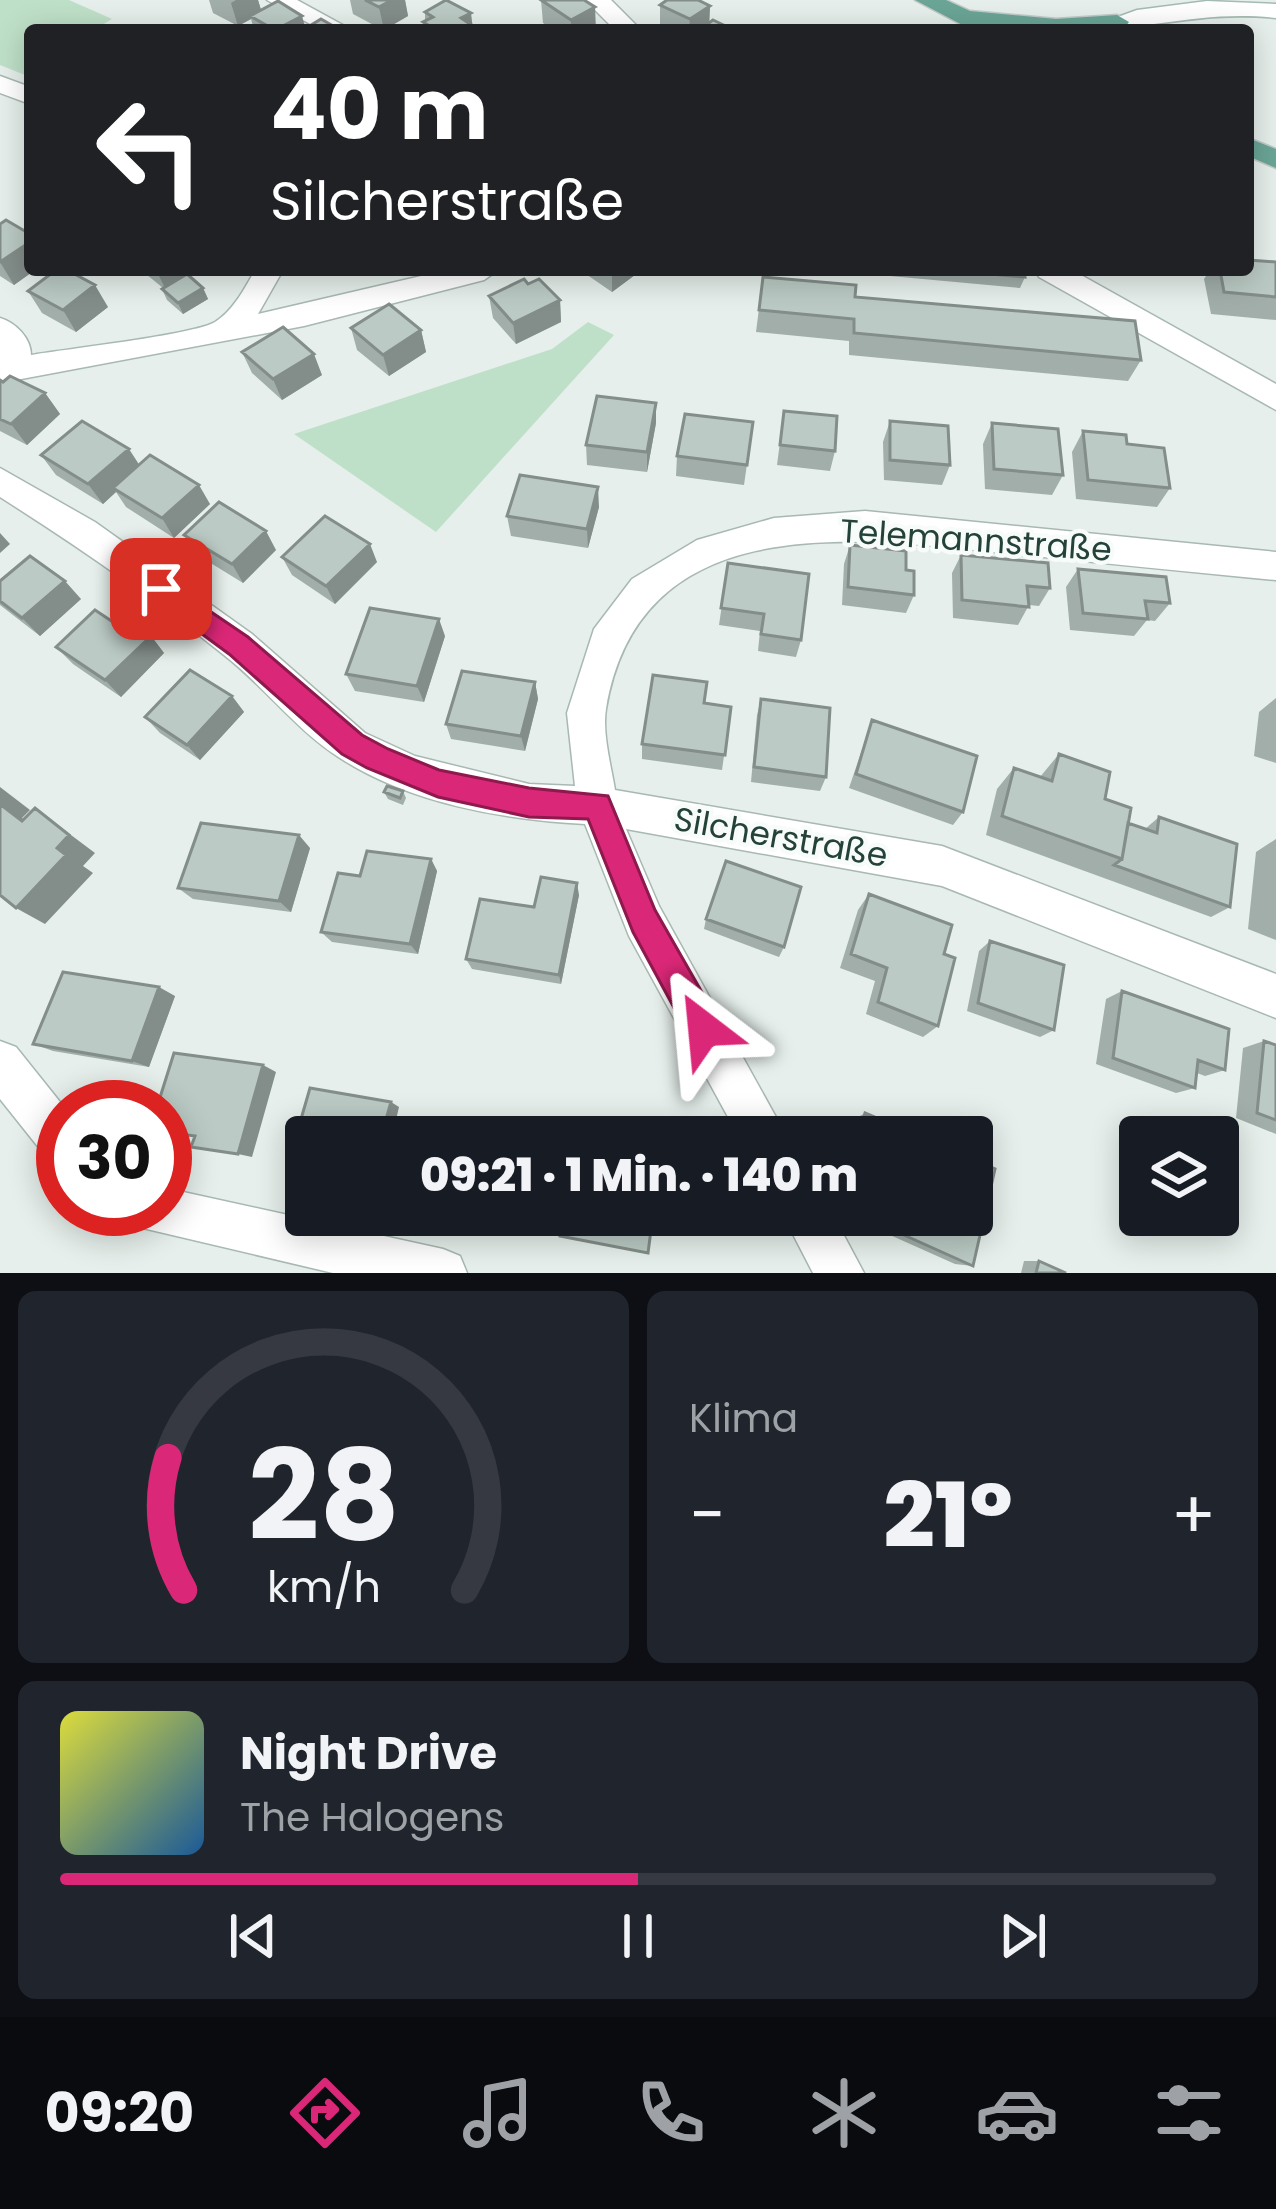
<!DOCTYPE html>
<html lang="de">
<head>
<meta charset="utf-8">
<style>
	:root { --surface:#171b24; --page:#20242c; --text:#f1f3f6; --muted:#9ea1a6; --line:#363941; --accent:#db2777 }
	body { margin:0; font-family:Poppins,sans-serif; background:var(--page); color:var(--text); height:100vh; display:flex; flex-direction:column; font-size:45px; white-space:nowrap }
	* { box-sizing:border-box; margin:0 }
	p { font-size:39px; color:var(--muted) }
	.icon { flex:none; width:66px; height:66px; fill:none; stroke:currentColor; stroke-width:2; stroke-linecap:round; stroke-linejoin:round }
	.map { position:relative; height:1273px; overflow:hidden }
	.details { display:flex; flex-direction:column; gap:18px; padding:18px; background:#0d0f14; flex:1 }
	.details>* { flex:none }
	.banner { position:absolute; left:24px; top:24px; width:1230px; height:252px; border-radius:12px; box-shadow:0 6px 30px #0003; background:#202124; color:#fff; overflow:hidden }
	.fabs { position:absolute; left:1119px; top:1116px; display:grid; gap:24px }
	.fabs a { display:grid; place-items:center; width:120px; height:120px; border-radius:12px; background:var(--surface); box-shadow:0 6px 30px #0003; font-size:60px }
	.speed { position:absolute; left:36px; top:1080px; display:flex; gap:24px; font-size:60px; font-weight:700; text-align:center }
	.speed>* { display:grid; place-content:center; width:156px; height:156px; border-radius:50%; background:var(--surface); box-shadow:0 6px 30px #0003; line-height:1 }
	.speed .limit { border:18px solid #d22; background:#fff; color:#111 }
	.pin { position:absolute; display:grid; place-items:center; width:102px; height:102px; color:#fff; margin:-51px; border-radius:24px; box-shadow:0 6px 18px #0006 }
	.me { position:absolute; width:132px; margin:-66px; rotate:331deg; stroke-linejoin:round; filter:drop-shadow(0 0 9px #0008) }
	.turn { display:flex; align-items:center; gap:42px; height:252px; padding:0 48px; font-size:54px }
	.turn .icon { width:156px; height:156px; stroke-width:2.5 }
	.turn b { display:block; font-size:84px; line-height:102px }
	.big { font-size:90px; font-weight:800; line-height:1.1 }
	.details .widget { flex:1; display:flex; flex-direction:column; justify-content:center; gap:18px; min-width:0; padding:0 42px; border-radius:18px; background:var(--page) }
	.details .dial { align-items:center; gap:0 }
	.dial svg { height:312px; overflow:visible; fill:none; stroke:var(--line); stroke-width:7; stroke-linecap:round; text-anchor:middle }
	.dial text { fill:var(--text); stroke:none }
	.song { display:flex; align-items:center; gap:36px }
	.cover { width:144px; height:144px; border-radius:18px; background:linear-gradient(135deg,hsl(60 70% 55%),hsl(210 70% 35%)) }
	.played { height:12px; border-radius:6px; background:linear-gradient(90deg,var(--accent) 50%,var(--line) 50%) }
	.keys { display:flex; justify-content:space-around; direction:ltr }
	.heat { display:flex; justify-content:space-between; align-items:center; font-size:66px; direction:ltr }
	.details .tiles { flex:1; display:grid; gap:18px; grid-template-columns:1fr 1fr }
	.widget:last-child { grid-column:span 2 }
	.trip { position:absolute; left:285px; top:1116px; width:708px; height:120px; border-radius:12px; background:var(--surface); box-shadow:0 6px 30px #0003; font-weight:800; line-height:120px; text-align:center }
	.menu { display:flex; height:192px; justify-content:space-around; align-items:center; background:#090b0e; color:var(--muted) }
	.menu .icon { width:84px; height:84px }
	.menu .selected { color:var(--accent) }
	.menu b { font-size:54px; color:var(--text) }
	.map>svg:first-child { display:block }
	.green { fill:#bfe0c8 }
	.lines { fill:none; stroke-linecap:round; stroke-linejoin:round }
	.street-casing { stroke:#a8b8b2; stroke-width:3 }
	.secondary-casing { stroke:#a4bbb3; stroke-width:3 }
	.primary-casing { stroke:#c2cac8; stroke-width:3 }
	.street { fill:#fff; fill-rule:evenodd }
	.secondary { fill:#fff; fill-rule:evenodd }
	.primary { fill:#6aa596; fill-rule:evenodd }
	.wall { fill:#a1aea9 }
	.shaded-wall { fill:#838d89 }
	.building { fill:#bbcac4; stroke:#838d89; stroke-width:3 }
	.route { fill:#db2777; stroke:#8e194d; stroke-width:3 }
	.labels { text-anchor:middle; dominant-baseline:central; stroke-width:9; stroke-linejoin:round; paint-order:stroke }
	.street-label { font-size:33px; fill:#24423a; stroke:#f7fbf9 }
</style>
</head>
<body>
<div class="map">
<svg width="1276" height="1273" viewBox="0 0 1276 1273">
	<rect width="100%" height="100%" fill="#e6efeb"/>
	<!-- green -->
	<path class="green" d="M0 0H69L112 19 94 30H30V72L25 75 0 65Z
		M588 322 614 335 436 532 294 434 552 349Z"/>
	<g class="lines">
		<!-- street casing -->
		<g class="street-casing">
			<path id="street" d="M267 0H297L352 30H321Z
				M585 0H611L641 30H615Z
				M0 76 30 87V104L0 93Z
				M255 270H283L258 314 447 270H498L484 280 304 326 0 383V318C16 323 31 338 31 355 65 349 193 335 215 322 233 311 245 288 255 270Z
				M1035 270H1072L1276 384V410L1039 277Z
				M0 468 95 522 252 634 365 733 415 756 529 784 575 786 567 713 594 629 632 579 697 540 774 518 865 511 1276 552V580C1188 572 1100 563 1013 554 860 538 640 505 606 709 602 733 611 765 615 790L942 846 1276 974V1018L942 886 626 829 659 906 787 1137H739L629 936 585 824C504 820 409 803 340 758 297 731 264 686 224 655 153 598 77 546 0 497Z
				M0 1041 16 1047 64 1107 63 1165 47 1158 0 1099Z
				M165 1188 443 1249 460 1256 467 1273H333L134 1226 127 1209H165Z
				M783 1215H833L864 1273H813Z"/>
		</g>
		<!-- secondary casing -->
		<g class="secondary-casing">
			<path id="secondary" d="M1207 1 1276 4V18C1203 10 1150 30 1082 30L1137 10Z"/>
		</g>
		<!-- primary casing -->
		<g class="primary-casing">
			<path id="primary" d="M915 0H946L970 11 1056 19 1117 15 1129 22 1125 27 1104 30H972Z
				M1248 138 1276 149V168L1248 156Z"/>
		</g>
		<!-- street -->
		<use href="#street" class="street"/>
		<!-- secondary -->
		<use href="#secondary" class="secondary"/>
		<!-- primary -->
		<use href="#primary" class="primary"/>
	</g>
	<!-- wall -->
	<path class="wall" d="M209 0H258L261 10 305 28 340 30H254L251 19 238 26 213 13Z
		M350 0H405L408 16 383 30 353 14Z
		M541 0 596 30H553L543 23Z
		M660 5 710 6 709 23 734 30H664L660 28Z
		M425 12 473 30H425Z
		M0 224 30 270H35L14 285 0 276Z
		M1276 262V320L1211 314 1204 279 1210 270H1248Z
		M141 270H198L189 276 203 288 208 299 183 314 167 300 162 289 163 288Z
		M580 270H639V272L612 292Z
		M868 270H1024L1025 277 1020 288 868 274Z
		M763 277 855 297 1141 360 1128 381 849 355V341L756 332Z
		M528 284 560 300 561 322 516 344 493 318 489 296Z
		M28 291 108 307 76 332 42 313Z
		M351 328 421 330 426 352 389 376 357 350Z
		M242 352 322 375 282 400 252 373Z
		M0 380 45 393 60 414 27 445 0 431Z
		M784 411 835 451 830 471 777 465Z
		M890 421 950 465 942 485 884 480 883 442Z
		M753 422 744 485 676 476 677 456Z
		M656 423 647 472 587 465 586 445Z
		M992 423 1063 475 1052 495 985 489 983 444Z
		M1083 431 1127 444 1170 488 1157 507 1076 499 1072 452Z
		M41 455 139 464 210 504 174 538 126 507 116 492 103 504 56 475Z
		M599 507 588 548 511 536 507 516Z
		M184 535 276 550 243 583 196 554Z
		M850 545 906 570 914 595 906 613 842 605 844 564Z
		M961 555 1050 588 1039 606 1029 605 1018 625 953 618 952 573Z
		M282 557 377 562 335 604 292 575Z
		M728 563 801 640 796 657 758 651 760 631 719 625Z
		M1078 569 1170 603 1155 621 1147 620 1134 636 1070 630 1066 587Z
		M0 581 81 599 40 636 0 605Z
		M119 626 151 636 164 653 121 697 73 664 56 647Z
		M445 636 424 702 355 691 346 674Z
		M535 682 538 699 525 751 451 739 446 724Z
		M232 696 244 712 200 760 160 733 145 717Z
		M1276 698V763L1254 756 1259 712Z
		M761 699 826 777 820 791 751 782 757 715Z
		M705 703 731 707 722 770 642 759V744Z
		M872 720 963 812 953 825 849 788Z
		M1059 754 1128 823 1145 829 1159 817 1230 907 1211 917 986 835 997 789 1014 768 1040 777Z
		M403 791 406 798 403 805 388 799 384 792Z
		M1276 839V940L1248 929 1256 852Z
		M310 848 291 912 193 899 178 888Z
		M431 859 437 871 418 954 332 942 321 932 360 876Z
		M869 894 944 954 938 1026 923 1037 866 1014 875 981 840 968 858 910Z
		M579 895 561 984 472 969 466 959 534 907Z
		M706 919 784 947 779 957 704 929Z
		M990 941 1054 1030 1040 1037 967 1011 979 951Z
		M1122 991 1225 1070 1205 1076 1197 1073 1195 1088 1176 1093 1096 1064 1106 999Z
		M175 996 149 1067 53 1051 33 1044Z
		M1264 1041 1276 1045V1134L1236 1118 1243 1048Z
		M865 1113 921 1137H848L853 1120Z
		M886 1215H972L973 1266 955 1264 881 1231Z
		M1024 1261H1039L1066 1273H1021Z"/>
	<!-- shaded-wall -->
	<path class="shaded-wall" d="M236 0H258L262 13 250 16 251 19 238 26 231 3Z
		M392 0H405L408 16 384 30 379 7Z
		M710 6 709 29 689 30 690 19Z
		M595 7 596 30H571V20Z
		M471 13 473 30H460L461 18Z
		M302 16 306 30H275Z
		M30 242V270H35L14 285 0 262Z
		M156 270H198L166 290Z
		M612 270H639V272L612 292Z
		M95 285 108 307 76 332 63 310Z
		M203 288 208 299 183 314 178 303Z
		M560 300 561 322 516 344 513 323Z
		M421 330 426 352 389 376 383 355Z
		M314 354 322 375 282 400 273 379Z
		M45 393 60 414 27 445 11 424Z
		M656 403V423L647 472V452Z
		M129 449 142 469 113 488 116 492 103 504 88 484Z
		M199 485 210 504 174 538 162 518Z
		M598 487 599 507 588 548 587 529Z
		M266 531 276 550 243 583 232 564Z
		M0 533 10 544 0 553Z
		M370 544 377 562 335 604 326 586Z
		M65 581 81 599 40 636 22 618Z
		M439 619 445 636 424 702 417 686Z
		M151 636 164 653 121 697 105 680Z
		M535 682 538 699 525 751 521 736Z
		M232 696 244 712 200 760 187 745Z
		M0 787 30 810 22 818 50 841 0 804Z
		M35 808 95 853 83 866 93 873 45 924 16 908 57 848Z
		M299 835 310 848 291 912 279 901Z
		M431 859 437 871 418 954 410 944Z
		M577 883 579 895 561 984 559 975Z
		M159 987 175 996 149 1067 132 1061Z
		M263 1065 276 1072 252 1157 238 1154Z
		M391 1102 399 1107 392 1137H381Z"/>
	<!-- building -->
	<path class="building" d="M365 0H392L379 7Z
		M446 0 471 13 461 18 470 24 460 30H436L423 22 433 17 425 12Z
		M541 0H584L595 7 571 20Z
		M667 0H698L710 6 690 19 660 5Z
		M278 1 302 16 275 30 250 16Z
		M321 19 340 30H303Z
		M713 20 734 30H699Z
		M6 220 30 234V242L0 262V224Z
		M1248 260 1276 262V297L1224 292 1220 270H1248Z
		M56 270H67L95 285 63 310 28 291Z
		M946 270H1024L1025 277Z
		M187 274 203 288 178 303 162 289Z
		M763 277 856 285 855 297 1135 321 1141 360 854 333V319L759 310Z
		M524 279 528 284 539 279 560 300 513 323 489 296Z
		M389 304 421 330 383 355 351 328Z
		M283 327 314 354 273 379 242 352Z
		M10 376 45 393 11 424 0 419V380L3 382Z
		M597 396 656 403 647 452 586 445Z
		M784 411 837 416 835 451 780 445Z
		M685 414 753 422 747 465 677 456Z
		M82 421 129 449 88 484 41 455Z
		M890 421 948 426 950 465 890 460Z
		M992 423 1058 429 1063 475 994 469Z
		M1083 431 1126 435 1127 444 1164 448 1170 488 1088 480Z
		M150 455 199 485 162 518 113 488Z
		M520 475 598 487 587 529 507 516Z
		M219 502 266 531 232 564 184 535Z
		M325 516 370 544 326 586 282 557Z
		M850 545 906 551V570L914 571V595L848 587Z
		M961 555 1048 563 1050 588 1027 586 1029 607 962 600Z
		M30 556 65 581 22 618 0 601V581Z
		M728 563 809 574 801 640 761 634 764 614 721 608Z
		M1078 569 1166 577 1170 603 1145 601 1148 619 1083 613Z
		M370 608 439 619 417 686 346 674Z
		M95 610 119 626 126 620 151 636 105 680 56 647Z
		M190 670 232 696 187 745 145 717Z
		M462 671 535 682 521 736 446 724Z
		M653 675 707 682 704 703 731 707 725 755 642 744Z
		M761 699 830 708 826 777 754 767Z
		M872 720 977 756 963 812 856 774Z
		M1059 754 1110 772 1105 799 1131 808 1122 859 1002 816 1014 768 1052 781Z
		M387 786 403 791 400 798 384 792Z
		M0 804 22 821 35 808 69 835 57 848 66 855 16 908 0 895Z
		M1159 817 1237 844 1230 907 1114 865 1122 859 1128 823 1157 833Z
		M201 823 299 835 279 901 178 888Z
		M367 851 431 859 410 944 321 932 338 873 360 876Z
		M726 861 801 887 784 947 706 919Z
		M541 877 577 883 559 975 466 959 480 899 534 907Z
		M869 894 952 925 944 954 955 958 938 1026 878 1002 887 968 851 954Z
		M990 941 1064 965 1054 1030 978 1003Z
		M63 972 159 987 132 1061 33 1044Z
		M1122 991 1229 1029 1225 1070 1198 1060 1195 1088 1113 1058Z
		M1264 1041 1276 1045V1120L1257 1113Z
		M174 1053 263 1065 238 1154 191 1147 195 1136 165 1132V1107H157Z
		M310 1088 391 1102 381 1137H306V1167L288 1164Z
		M865 1113 921 1137H858Z
		M441 1130 479 1137H439Z
		M972 1159 995 1169 973 1266 895 1231 900 1215H972Z
		M458 1215H510L508 1224Z
		M564 1215H653L648 1253 560 1236Z
		M1039 1261 1066 1273H1036Z"/>
	<!-- route -->
	<path class="route" d="M161 578 248 637 362 735 388 749 439 770 529 788 608 796 655 910 716 1017 721 1029 716 1041 704 1046 692 1041 633 932 588 819 529 817 438 797 367 768 342 754 229 654 152 597 148 589 152 581Z"/>
	<g class="labels">
		<!-- street labels -->
		<g class="street-label">
			<text transform="translate(976 540) rotate(4)">Telemannstraße</text>
			<text transform="translate(781 837) rotate(10)">Silcherstraße</text>
		</g>
	</g>
</svg>
<div class="fabs">
<a><svg class="icon" aria-label="layers" viewBox="0 0 24 24"><path d="M12 4l9 5-9 5-9-5zM3 14l9 5 9-5"/></svg></a>
</div>
<div class="speed"><div class="limit">30</div></div>
<div class="pin" style="left:161px;top:589px;background:#d93025"><svg class="icon" aria-label="arrive" viewBox="0 0 24 24"><path d="M6 21V4h12l-3 4 3 4H6"/></svg></div>
<svg class="me" style="left:704px;top:1029px" viewBox="-20 -20 40 40"><path d="M0-17L14 15 0 8-14 15z" fill="#db2777" stroke="#fff" stroke-width="4"/></svg>
<div class="trip">09:21 · 1 Min. · 140 m</div>
<div class="banner">
<div class="turn"><svg class="icon" aria-label="left" viewBox="0 0 24 24"><path d="M17 20v-9H6M10 6l-5 5 5 5"/></svg><div><b>40 m</b>Silcherstraße</div></div>
</div>
</div>
<section class="details">
<div class="tiles">
<div class="widget dial"><svg viewBox="0 0 100 80">
<path d="M14 69A42 42 0 1 1 86 69"/>
<path d="M14 69A42 42 0 0 1 10 35" stroke="#db2777"/>
<text x="50" y="56" font-size="32" font-weight="700">28</text>
<text x="50" y="72" font-size="11">km/h</text>
</svg></div>
<div class="widget"><p>Klima</p>
<div class="heat"><a>−</a><b class="big">21°</b><a>+</a></div>
</div>
<div class="widget">
<div class="song"><i class="cover"></i><div><b>Night Drive</b><p>The Halogens</p></div></div>
<div class="played"></div>
<div class="keys"><svg class="icon" aria-label="previous" viewBox="0 0 24 24"><path d="M18 5L8 12l10 7zM5 5v14"/></svg><svg class="icon" aria-label="pause" viewBox="0 0 24 24"><path d="M8 5v14M16 5v14"/></svg><svg class="icon" aria-label="next" viewBox="0 0 24 24"><path d="M6 5l10 7-10 7zM19 5v14"/></svg></div>
</div>
</div>
</section>
<nav class="menu">
<b>09:20</b>
<svg class="icon selected" aria-label="directions" viewBox="0 0 24 24"><path d="M12 3l9 9-9 9-9-9zM9 14v-3h6M13 9l2 2-2 2"/></svg>
<svg class="icon" aria-label="music" viewBox="0 0 24 24"><path d="M9 18V5l10-2v13"/><circle cx="6" cy="18" r="3"/><circle cx="16" cy="16" r="3"/></svg>
<svg class="icon" aria-label="phone" viewBox="0 0 24 24"><path d="M5 4h4l2 5-3 2q2 4 5 5l2-3 5 2v4C11 20 4 13 5 4z"/></svg>
<svg class="icon" aria-label="climate" viewBox="0 0 24 24"><path d="M12 3v18M4 7l16 10M4 17L20 7"/></svg>
<svg class="icon" aria-label="car" viewBox="0 0 24 24"><path d="M5 17H2v-5l4-1 3-4h7l3 4 3 1v5h-3M9 17h6M6 11h13"/><circle cx="7" cy="17" r="2"/><circle cx="17" cy="17" r="2"/></svg>
<svg class="icon" aria-label="filters" viewBox="0 0 24 24"><path d="M4 7h16M4 17h16"/><circle cx="9" cy="7" r="2"/><circle cx="15" cy="17" r="2"/></svg>
</nav>
</body>
</html>
